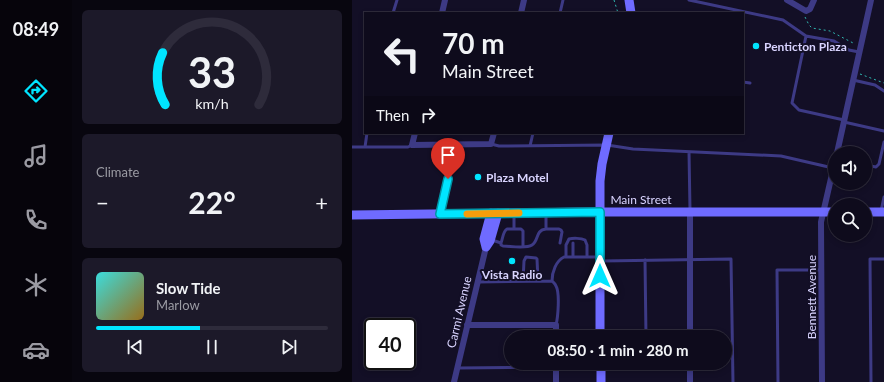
<!DOCTYPE html>
<html lang="en">
<head>
<meta charset="utf-8">
<style>
	:root { --surface:#0e0b1c; --page:#1c1929; --text:#f1f3f6; --muted:#9b9ba3; --line:#2e2b3b; --accent:#00e5ff }
	body { margin:0; font-family:Lato,sans-serif; background:var(--page); color:var(--text); height:100vh; display:flex; flex-direction:column; font-size:15px; white-space:nowrap }
	* { box-sizing:border-box; margin:0 }
	p { font-size:13px; color:var(--muted) }
	.icon { flex:none; width:22px; height:22px; fill:none; stroke:currentColor; stroke-width:2; stroke-linecap:round; stroke-linejoin:round }
	.map { position:relative; flex:1; overflow:hidden }
	.drawer { display:flex; flex-direction:column; gap:10px; padding:10px; background:#08060f; width:280px }
	.drawer>* { flex:none }
	.guide { position:absolute; left:12px; top:12px; width:380px; height:122px; border-radius:0px; box-shadow:0 2px 6px #0003,0 0 0 1px var(--line); background:#0e0b1c; color:var(--text); overflow:hidden }
	.tools { position:absolute; left:476px; top:146px; display:grid; gap:8px }
	.tools a { display:grid; place-items:center; width:44px; height:44px; border-radius:50%; background:var(--surface); box-shadow:0 2px 6px #0003,0 0 0 1px var(--line); font-size:20px }
	.speed { position:absolute; left:12px; top:318px; display:flex; gap:8px; font-size:20px; font-weight:700; text-align:center }
	.speed>* { display:grid; place-content:center; width:52px; height:52px; border-radius:50%; background:var(--surface); box-shadow:0 2px 6px #0003,0 0 0 1px var(--line); line-height:1 }
	.speed .limit { border:2px solid #111; border-radius:6px; background:#fff; color:#111 }
	.pin { position:absolute; display:grid; place-items:center; width:34px; height:34px; color:#fff; margin:-41px -17px; border-radius:50% 50% 50% 0; rotate:-45deg; box-shadow:0 0 4px #0007 }
	.pin .icon { rotate:45deg }
	.me { position:absolute; width:44px; margin:-22px; rotate:0deg; stroke-linejoin:round; filter:drop-shadow(0 0 3px #0008) }
	.turn { display:flex; align-items:center; gap:14px; height:84px; padding:0 12px; font-size:18px }
	.turn .icon { width:52px; height:52px; stroke-width:2.5 }
	.turn b { display:block; font-size:28px; line-height:34px }
	.then { display:flex; align-items:center; height:38px; padding:0 12px; background:#0003; gap:8px; font-size:15px }
	.big { font-size:30px; font-weight:700; line-height:1.1 }
	.drawer .tile { flex:1; display:flex; flex-direction:column; justify-content:center; gap:6px; min-width:0; padding:0 14px; border-radius:6px; background:var(--page) }
	.drawer .dial { align-items:center; gap:0 }
	.dial svg { height:104px; overflow:visible; fill:none; stroke:var(--line); stroke-width:7; stroke-linecap:round; text-anchor:middle }
	.dial text { fill:var(--text); stroke:none }
	.song { display:flex; align-items:center; gap:12px }
	.cover { width:48px; height:48px; border-radius:6px; background:linear-gradient(135deg,hsl(180 70% 55%),hsl(40 70% 35%)) }
	.played { height:4px; border-radius:2px; background:linear-gradient(90deg,var(--accent) 45%,var(--line) 45%) }
	.keys { display:flex; justify-content:space-around; direction:ltr }
	.heat { display:flex; justify-content:space-between; align-items:center; font-size:22px; direction:ltr }
	.trip { position:absolute; left:152px; top:330px; width:228px; height:40px; border-radius:20px; background:var(--surface); box-shadow:0 2px 6px #0003,0 0 0 1px var(--line); font-weight:700; line-height:40px; text-align:center }
	main { display:flex; flex:1; min-height:0 }
	.dock { display:flex; flex-direction:column; width:72px; justify-content:space-around; align-items:center; background:#06040b; color:var(--muted) }
	.dock .icon { width:28px; height:28px }
	.dock .selected { color:var(--accent) }
	.dock b { font-size:18px; color:var(--text) }
	.map>svg:first-child { display:block }
	.lines { fill:none; stroke-linecap:round; stroke-linejoin:round }
	.path { stroke:#2fb8b0; stroke-width:1; stroke-dasharray:2 3; stroke-linecap:butt }
	.lane { stroke:#3d3a85; stroke-width:3 }
	.street { stroke:#3d3a85; stroke-width:6 }
	.secondary { stroke:#6f6bff; stroke-width:9 }
	.route-casing { stroke:#0095a6; stroke-width:10 }
	.route { stroke:#00e5ff; stroke-width:7 }
	.slow { stroke:#f59e0b; stroke-width:7 }
	.poi-dot { fill:#00e5ff; stroke:#130f26; stroke-width:1.5 }
	.labels { text-anchor:middle; dominant-baseline:central; stroke-width:4; stroke-linejoin:round; paint-order:stroke }
	.poi-label { font-size:12px; font-weight:bold; fill:#d9d4ff; stroke:#130f26; text-anchor:start }
	.street-label { font-size:12px; fill:#d9d4ff; stroke:#130f26 }
</style>
</head>
<body>
<main>
<nav class="dock">
<b>08:49</b>
<svg class="icon selected" aria-label="directions" viewBox="0 0 24 24"><path d="M12 3l9 9-9 9-9-9zM9 14v-3h6M13 9l2 2-2 2"/></svg>
<svg class="icon" aria-label="music" viewBox="0 0 24 24"><path d="M9 18V5l10-2v13"/><circle cx="6" cy="18" r="3"/><circle cx="16" cy="16" r="3"/></svg>
<svg class="icon" aria-label="phone" viewBox="0 0 24 24"><path d="M5 4h4l2 5-3 2q2 4 5 5l2-3 5 2v4C11 20 4 13 5 4z"/></svg>
<svg class="icon" aria-label="climate" viewBox="0 0 24 24"><path d="M12 3v18M4 7l16 10M4 17L20 7"/></svg>
<svg class="icon" aria-label="car" viewBox="0 0 24 24"><path d="M5 17H2v-5l4-1 3-4h7l3 4 3 1v5h-3M9 17h6M6 11h13"/><circle cx="7" cy="17" r="2"/><circle cx="17" cy="17" r="2"/></svg>
</nav>
<section class="drawer">
<div class="tile dial"><svg viewBox="0 0 100 80">
<path d="M14 69A42 42 0 1 1 86 69"/>
<path d="M14 69A42 42 0 0 1 12 29" stroke="#00e5ff"/>
<text x="50" y="56" font-size="32" font-weight="700">33</text>
<text x="50" y="72" font-size="11">km/h</text>
</svg></div>
<div class="tile"><p>Climate</p>
<div class="heat"><a>−</a><b class="big">22°</b><a>+</a></div>
</div>
<div class="tile">
<div class="song"><i class="cover"></i><div><b>Slow Tide</b><p>Marlow</p></div></div>
<div class="played"></div>
<div class="keys"><svg class="icon" aria-label="previous" viewBox="0 0 24 24"><path d="M18 5L8 12l10 7zM5 5v14"/></svg><svg class="icon" aria-label="pause" viewBox="0 0 24 24"><path d="M8 5v14M16 5v14"/></svg><svg class="icon" aria-label="next" viewBox="0 0 24 24"><path d="M6 5l10 7-10 7zM19 5v14"/></svg></div>
</div>
</section>
<div class="map">
<svg width="532" height="382" viewBox="0 0 532 382">
	<rect width="100%" height="100%" fill="#130f26"/>
	<g class="lines">
		<!-- path -->
		<path class="path" d="M262 0 266 13
			M453 17 457 25 460 28 478 31 503 44
			M508 74 532 83"/>
		<!-- lane -->
		<path class="lane" d="M337 0 431 20 454 36 482 41 497 50 507 52
			M41 13 45 0
			M208 13 211 0
			M454 36 440 103 447 110 492 120
			M501 80 523 85 532 91
			M391 82 398 83
			M492 122 532 131
			M139 144 147 146 255 145 281 149 429 156 481 168
			M178 146 181 133
			M0 147H56L60 145
			M13 147 15 133
			M337 152 338 210
			M513 165 524 167 527 164 532 142
			M529 211 532 197
			M194 214V229H207L209 230 210 232 208 243
			M162 229V215
			M140 240 149 243V245L151 246C158 246 174 249 180 245 187 241 183 230 194 229
			M149 243C151 238 151 231 155 229H169L171 231V247
			M221 243V257
			M214 257V245L217 239C221 238 229 238 233 240L235 245V257
			M293 260 294 337
			M250 261 379 259 381 382
			M171 281 172 261 174 257 184 258 185 259 186 281
			M200 281C200 272 204 261 212 257H247
			M126 282 200 281C202 283 203 283 204 286 208 293 206 317 204 325
			M106 368 204 367
			M426 382 425 270H469
			M519 382 518 259H532"/>
		<!-- street -->
		<path class="street" d="M435 0 454 11 458 9 462 0
			M90 13 93 0
			M169 13 172 0
			M63 133 60 145 139 144 142 133
			M485 153 519 0
			M88 214 103 145
			M115 325H204V337
			M338 337V211
			M204 363V382
			M338 363V382
			M102 382 134 247
			M470 382 469 222 483 161"/>
		<!-- secondary -->
		<path class="secondary" d="M277 0 279 13
			M513 212H532
			M0 215 248 212H483
			M134 247 138 241 146 213
			M134 247 132 239 139 213
			M248 337V181L250 164 257 133
			M249 363V382"/>
	</g>
	<g class="lines">
		<!-- route casing -->
		<g class="route-casing">
			<path id="route" d="M96 179 88 214 248 212V276"/>
		</g>
		<!-- route -->
		<use href="#route" class="route"/>
		<!-- slow -->
		<path class="slow" d="M115 214 167 213"/>
	</g>
	<!-- markers -->
	<g class="poi-dot">
		<circle cx="404" cy="46" r="4"/>
		<circle cx="126" cy="177" r="4"/>
		<circle cx="160" cy="261" r="4"/>
	</g>
	<g class="labels">
		<!-- poi labels -->
		<g class="poi-label">
			<text x="412" y="46">Penticton Plaza</text>
			<text x="134" y="177">Plaza Motel</text>
			<text x="160" y="274" text-anchor="middle">Vista Radio</text>
		</g>
		<!-- street labels -->
		<g class="street-label">
			<text x="289" y="199">Main Street</text>
			<text transform="translate(459 297) rotate(-90)">Bennett Avenue</text>
			<text transform="translate(107 312) rotate(-77)">Carmi Avenue</text>
		</g>
	</g>
</svg>
<div class="tools">
<a><svg class="icon" aria-label="sound" viewBox="0 0 24 24"><path d="M4 9h4l5-4v14l-5-4H4zM17 9q2 3 0 6"/></svg></a>
<a><svg class="icon" aria-label="search" viewBox="0 0 24 24"><circle cx="10" cy="10" r="6"/><path d="M15 15l6 6"/></svg></a>
</div>
<div class="speed"><div class="limit">40</div></div>
<div class="pin" style="left:96px;top:179px;background:#d93025"><svg class="icon" aria-label="arrive" viewBox="0 0 24 24"><path d="M6 21V4h12l-3 4 3 4H6"/></svg></div>
<svg class="me" style="left:248px;top:276px" viewBox="-20 -20 40 40"><path d="M0-17L14 15 0 8-14 15z" fill="#00e5ff" stroke="#fff" stroke-width="4"/></svg>
<div class="trip">08:50 · 1 min · 280 m</div>
<div class="guide">
<div class="turn"><svg class="icon" aria-label="left" viewBox="0 0 24 24"><path d="M17 20v-9H6M10 6l-5 5 5 5"/></svg><div><b>70 m</b>Main Street</div></div>
<div class="then">Then<svg class="icon" aria-label="right" viewBox="0 0 24 24"><path d="M7 20v-9h11M14 6l5 5-5 5"/></svg></div>
</div>
</div>
</main>
</body>
</html>
